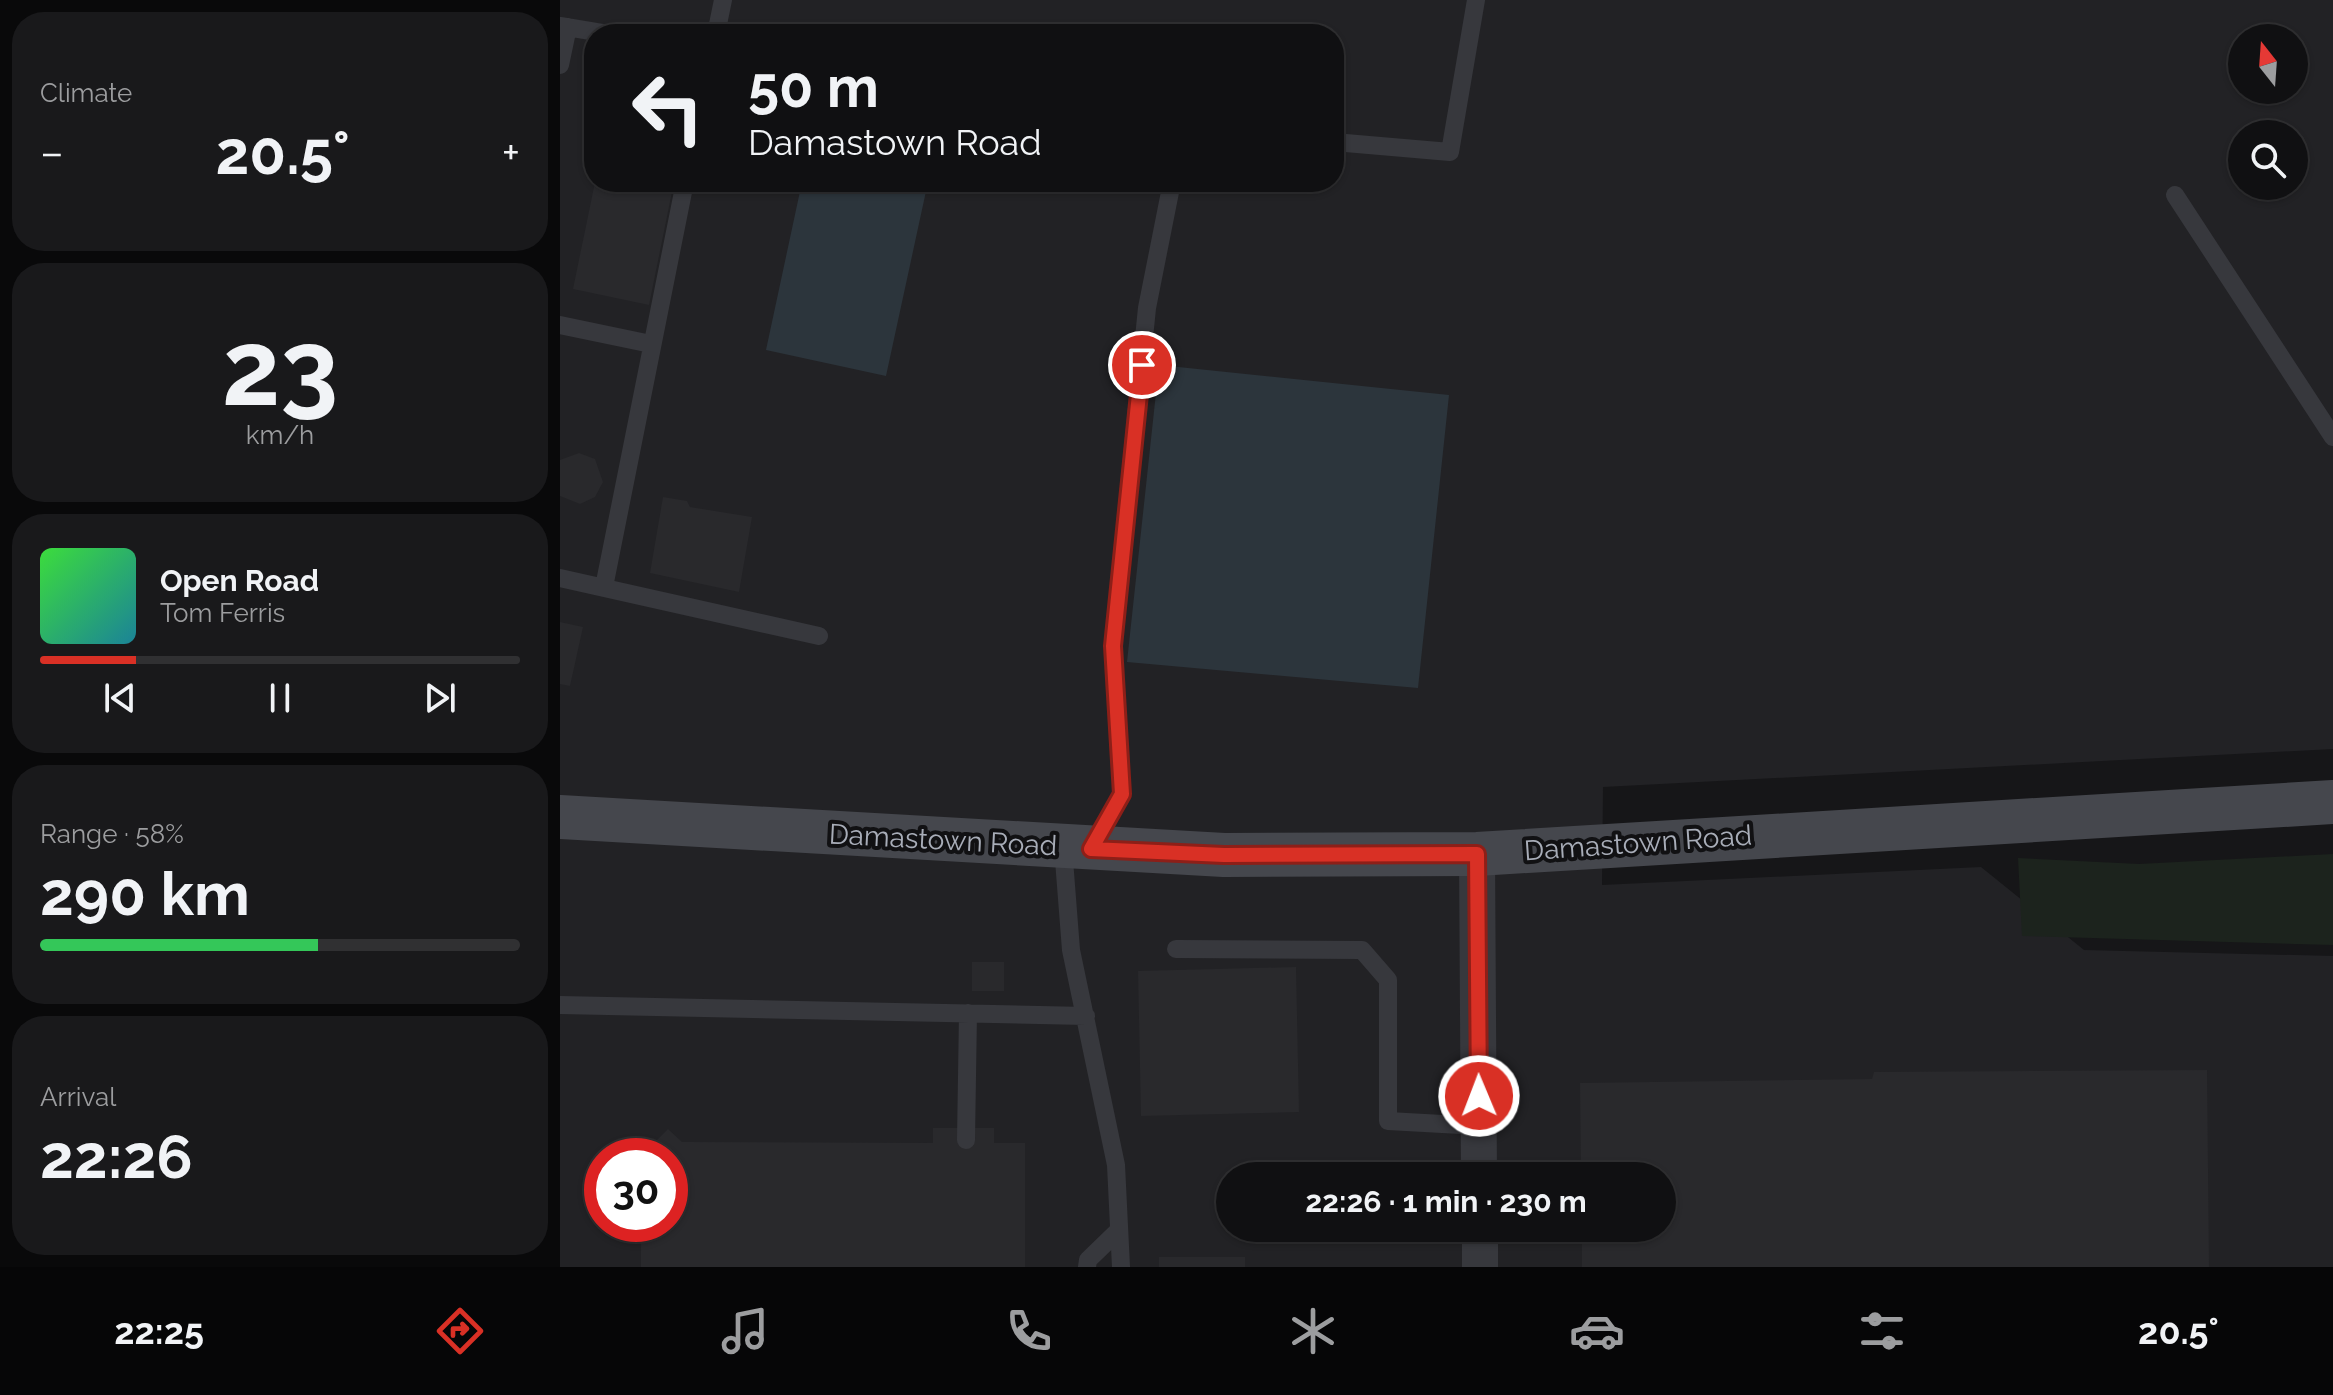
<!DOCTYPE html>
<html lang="en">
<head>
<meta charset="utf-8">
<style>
	:root { --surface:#101012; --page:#19191b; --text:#f1f3f6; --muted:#9c9d9f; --line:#303032; --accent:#d93025 }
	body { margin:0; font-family:Raleway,sans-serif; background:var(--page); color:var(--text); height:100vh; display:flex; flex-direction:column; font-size:30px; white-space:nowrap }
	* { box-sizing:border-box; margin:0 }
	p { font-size:26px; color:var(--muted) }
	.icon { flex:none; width:44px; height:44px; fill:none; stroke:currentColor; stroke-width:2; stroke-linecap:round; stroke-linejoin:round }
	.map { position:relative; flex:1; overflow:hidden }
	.panel { display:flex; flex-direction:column; gap:12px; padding:12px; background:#09090a; width:560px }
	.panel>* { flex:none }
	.hud { position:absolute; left:24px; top:24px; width:760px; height:168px; border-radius:32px; box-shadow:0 2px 6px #0004,0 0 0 2px var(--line); background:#101012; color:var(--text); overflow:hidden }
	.needle { width:52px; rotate:343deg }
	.fabs { position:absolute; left:1668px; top:24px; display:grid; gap:16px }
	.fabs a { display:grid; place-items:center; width:80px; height:80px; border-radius:50%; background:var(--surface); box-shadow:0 2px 6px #0004,0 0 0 2px var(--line); font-size:40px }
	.speed { position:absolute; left:24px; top:1138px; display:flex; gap:16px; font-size:40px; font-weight:700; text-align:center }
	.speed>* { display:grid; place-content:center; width:104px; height:104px; border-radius:50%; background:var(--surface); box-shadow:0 2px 6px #0004,0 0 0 2px var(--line); line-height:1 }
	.speed .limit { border:12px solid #d22; background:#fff; color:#111 }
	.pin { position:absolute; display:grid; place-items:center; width:68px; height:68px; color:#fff; margin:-34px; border:4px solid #fff; border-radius:50%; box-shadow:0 2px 8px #0007 }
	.me { position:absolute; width:88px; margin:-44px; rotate:359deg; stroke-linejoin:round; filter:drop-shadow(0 0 6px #0008) }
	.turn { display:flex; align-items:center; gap:28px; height:168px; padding:0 32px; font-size:36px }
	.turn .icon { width:104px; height:104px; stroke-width:2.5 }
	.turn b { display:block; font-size:56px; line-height:68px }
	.big { font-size:60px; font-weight:700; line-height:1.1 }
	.panel .card { flex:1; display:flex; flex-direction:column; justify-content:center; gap:12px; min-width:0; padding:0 28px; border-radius:32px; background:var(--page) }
	.panel .dial { align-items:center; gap:0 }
	.dial b { font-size:104px; line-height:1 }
	.song { display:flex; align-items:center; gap:24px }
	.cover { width:96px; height:96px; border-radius:12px; background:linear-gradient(135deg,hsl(120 70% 55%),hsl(190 70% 35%)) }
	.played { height:8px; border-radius:4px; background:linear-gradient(90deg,var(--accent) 20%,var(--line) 20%) }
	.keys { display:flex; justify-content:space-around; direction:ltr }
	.heat { display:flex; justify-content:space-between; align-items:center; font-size:44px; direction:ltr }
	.charge { height:12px; border-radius:6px; background:linear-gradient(90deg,#34c759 58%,var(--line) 0) }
	.trip { position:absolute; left:656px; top:1162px; width:460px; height:80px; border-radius:40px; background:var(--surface); box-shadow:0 2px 6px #0004,0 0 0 2px var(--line); font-weight:700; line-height:80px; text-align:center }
	.menu { display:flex; height:128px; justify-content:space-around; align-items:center; background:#060607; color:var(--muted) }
	.menu .icon { width:56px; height:56px }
	.menu .selected { color:var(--accent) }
	.menu b { font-size:36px; color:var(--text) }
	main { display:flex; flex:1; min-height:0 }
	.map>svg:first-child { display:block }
	.built { fill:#222225; fill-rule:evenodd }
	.green { fill:#1c231d }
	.water { fill:#2c353c }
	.building { fill:#29292c }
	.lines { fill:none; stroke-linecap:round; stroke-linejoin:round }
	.lane { stroke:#37383d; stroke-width:18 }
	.street { stroke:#37383d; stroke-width:36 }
	.secondary { stroke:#45474d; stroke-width:44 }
	.route-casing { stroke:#8d1f18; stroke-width:20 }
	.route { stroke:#d93025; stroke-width:14 }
	.labels { text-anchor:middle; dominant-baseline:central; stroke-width:8; stroke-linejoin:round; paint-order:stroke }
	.street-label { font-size:28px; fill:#a8adb8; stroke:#111113 }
</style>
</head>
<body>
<main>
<section class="panel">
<div class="card"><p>Climate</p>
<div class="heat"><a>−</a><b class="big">20.5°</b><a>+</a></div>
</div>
<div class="card dial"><b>23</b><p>km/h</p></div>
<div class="card">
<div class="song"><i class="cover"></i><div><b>Open Road</b><p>Tom Ferris</p></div></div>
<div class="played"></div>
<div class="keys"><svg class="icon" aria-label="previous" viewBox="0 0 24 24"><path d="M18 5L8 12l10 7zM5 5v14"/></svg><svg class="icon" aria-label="pause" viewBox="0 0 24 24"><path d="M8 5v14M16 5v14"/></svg><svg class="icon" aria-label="next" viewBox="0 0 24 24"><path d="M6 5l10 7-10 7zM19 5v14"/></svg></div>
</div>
<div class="card"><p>Range · 58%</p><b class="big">290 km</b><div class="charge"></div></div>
<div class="card"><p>Arrival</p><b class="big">22:26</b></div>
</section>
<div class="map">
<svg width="1773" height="1267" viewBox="0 0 1773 1267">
	<rect width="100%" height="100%" fill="#161618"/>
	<!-- built -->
	<path class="built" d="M0 0H1773V749L1043 787 1042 885 1421 867 1524 950 1773 956V1267H0ZM34 34H774V182H34ZM1682 38H1734V90H1682ZM1682 134H1734V186H1682ZM42 1156H110V1224H42ZM670 1176H1102V1228H670Z"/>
	<!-- green -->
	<path class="green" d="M1773 854V945L1462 936 1458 858 1579 864Z"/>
	<!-- water -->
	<path class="water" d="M242 182H368L326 376 206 350Z
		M599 365 889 395 858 688 567 662Z"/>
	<!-- building -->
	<path class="building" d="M35 182H114L89 305 13 289Z
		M19 453 35 459 43 482 35 497 20 504 0 496V460Z
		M103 497 127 501 130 507 192 517 179 592 90 573Z
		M0 622 23 627 10 686 0 684Z
		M412 962H444V991H412Z
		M736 967 739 1112 581 1116 578 971Z
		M1647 1070 1649 1267H1022V1228H1102V1176H1021L1020 1083 1312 1079 1314 1072Z
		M373 1128H434V1143H465V1267H81V1224H110V1156H81L82 1142H95L108 1129 122 1142 373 1143Z
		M599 1257H685V1267H599Z"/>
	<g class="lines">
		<!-- lane -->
		<path class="lane" d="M0 26 48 34
			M156 34 163 0
			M0 65 8 27
			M774 142 890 152 916 0
			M1615 195 1773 437
			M0 325 91 344
			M0 578 259 636
			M44 587 125 182
			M533 846 562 794 553 646 587 308 612 182
			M503 847 511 950 556 1165 561 1267
			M616 949 802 950 828 980V1121L919 1126
			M0 1005 526 1016
			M406 1140 408 1013
			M527 1267 528 1260 559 1230"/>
		<!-- street -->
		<path class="street" d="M917 854 919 1176
			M920 1228V1267"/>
		<!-- secondary -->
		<path class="secondary" d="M0 817 664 855 917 854 1773 802"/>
	</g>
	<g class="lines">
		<!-- route casing -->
		<g class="route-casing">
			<path id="route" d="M582 365 553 646 562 794 531 849 664 855 917 854 919 1096"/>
		</g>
		<!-- route -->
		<use href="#route" class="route"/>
	</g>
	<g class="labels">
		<!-- street labels -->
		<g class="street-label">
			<text transform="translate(383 840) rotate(3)">Damastown Road</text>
			<text transform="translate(1078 843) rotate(-4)">Damastown Road</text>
		</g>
	</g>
</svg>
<div class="fabs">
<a><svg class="needle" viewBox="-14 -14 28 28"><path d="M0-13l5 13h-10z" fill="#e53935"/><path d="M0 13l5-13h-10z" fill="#9c9d9f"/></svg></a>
<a><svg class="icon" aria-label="search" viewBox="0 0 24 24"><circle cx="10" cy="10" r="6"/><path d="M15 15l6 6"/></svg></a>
</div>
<div class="speed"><div class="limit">30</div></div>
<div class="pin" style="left:582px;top:365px;background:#d93025"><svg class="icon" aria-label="arrive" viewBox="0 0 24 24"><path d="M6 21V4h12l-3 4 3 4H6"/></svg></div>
<svg class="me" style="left:919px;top:1096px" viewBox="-20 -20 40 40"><circle r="17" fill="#d93025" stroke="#fff" stroke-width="3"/><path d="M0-11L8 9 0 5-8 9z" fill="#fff"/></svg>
<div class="trip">22:26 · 1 min · 230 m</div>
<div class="hud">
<div class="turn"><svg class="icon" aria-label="left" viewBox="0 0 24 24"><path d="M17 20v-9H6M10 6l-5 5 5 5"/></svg><div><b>50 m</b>Damastown Road</div></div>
</div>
</div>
</main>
<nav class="menu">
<b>22:25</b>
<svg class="icon selected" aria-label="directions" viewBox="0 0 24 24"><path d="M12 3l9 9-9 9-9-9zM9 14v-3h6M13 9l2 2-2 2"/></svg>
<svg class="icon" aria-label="music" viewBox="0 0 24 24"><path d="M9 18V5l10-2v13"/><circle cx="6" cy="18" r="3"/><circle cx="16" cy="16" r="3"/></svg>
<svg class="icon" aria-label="phone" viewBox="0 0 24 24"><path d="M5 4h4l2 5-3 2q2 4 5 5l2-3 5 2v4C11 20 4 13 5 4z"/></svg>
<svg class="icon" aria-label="climate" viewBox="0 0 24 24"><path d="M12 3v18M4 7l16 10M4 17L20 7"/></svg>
<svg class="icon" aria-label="car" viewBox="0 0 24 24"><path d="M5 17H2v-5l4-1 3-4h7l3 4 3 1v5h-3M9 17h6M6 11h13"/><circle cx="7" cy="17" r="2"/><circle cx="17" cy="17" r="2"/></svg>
<svg class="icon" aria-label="filters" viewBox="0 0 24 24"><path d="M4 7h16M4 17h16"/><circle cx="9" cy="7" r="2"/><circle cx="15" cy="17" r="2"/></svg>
<b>20.5°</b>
</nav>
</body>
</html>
